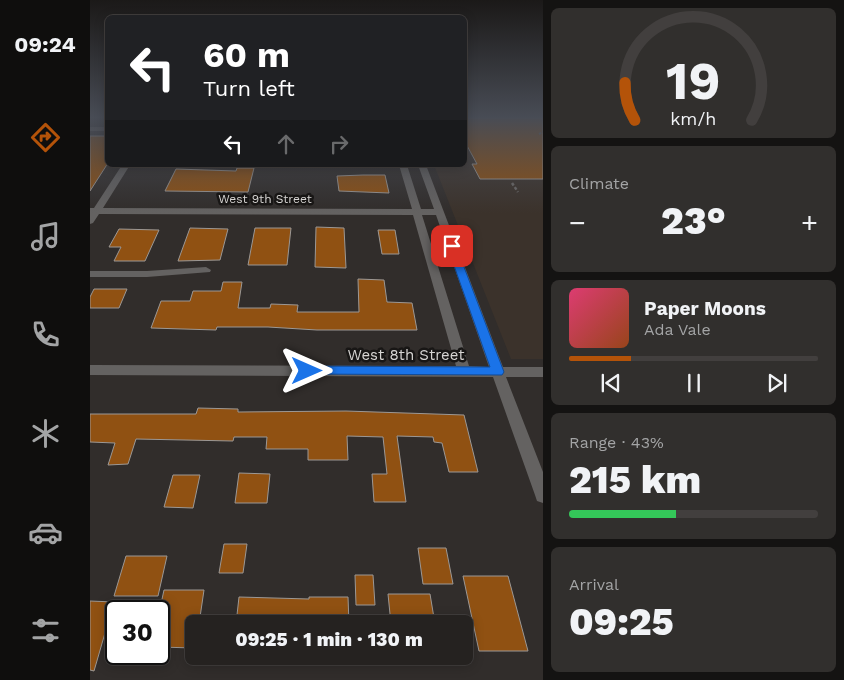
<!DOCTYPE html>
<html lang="en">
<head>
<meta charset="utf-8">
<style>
	:root { --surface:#252220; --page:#312f2d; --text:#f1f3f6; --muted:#a3a4a5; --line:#423f3e; --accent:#b45309 }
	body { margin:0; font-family:"Work Sans",sans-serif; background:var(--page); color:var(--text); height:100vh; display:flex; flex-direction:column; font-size:19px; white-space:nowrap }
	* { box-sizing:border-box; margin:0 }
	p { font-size:16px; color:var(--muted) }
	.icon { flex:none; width:28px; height:28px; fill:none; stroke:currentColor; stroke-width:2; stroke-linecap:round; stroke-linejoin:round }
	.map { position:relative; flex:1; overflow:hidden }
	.details { display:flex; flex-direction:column; gap:8px; padding:8px; background:#141312; width:301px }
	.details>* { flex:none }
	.banner { position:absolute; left:15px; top:15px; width:362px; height:152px; border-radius:8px; box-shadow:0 2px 12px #0003,0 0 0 1px var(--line); background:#202124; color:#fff; overflow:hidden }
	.speed { position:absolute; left:15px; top:600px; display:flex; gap:10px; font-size:25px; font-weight:700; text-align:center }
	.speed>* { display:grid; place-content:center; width:65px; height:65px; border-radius:50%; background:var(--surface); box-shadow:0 2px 12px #0003,0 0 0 1px var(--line); line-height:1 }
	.speed .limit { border:2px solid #111; border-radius:8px; background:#fff; color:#111 }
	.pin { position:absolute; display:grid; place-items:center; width:42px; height:42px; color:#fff; margin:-21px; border-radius:10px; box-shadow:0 2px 8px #0006 }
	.me { position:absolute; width:55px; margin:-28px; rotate:90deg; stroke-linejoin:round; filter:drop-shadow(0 0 4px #0008) }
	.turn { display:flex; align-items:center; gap:18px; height:105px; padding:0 15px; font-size:22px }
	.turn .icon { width:65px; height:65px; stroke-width:2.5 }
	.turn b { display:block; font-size:35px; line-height:42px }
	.lanes { display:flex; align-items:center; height:48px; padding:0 15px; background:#0003; justify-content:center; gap:25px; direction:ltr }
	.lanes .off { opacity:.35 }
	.big { font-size:38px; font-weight:800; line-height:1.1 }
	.details .card { flex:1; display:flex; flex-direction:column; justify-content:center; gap:8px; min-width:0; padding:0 18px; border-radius:8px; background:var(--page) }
	.details .dial { align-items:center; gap:0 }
	.dial svg { height:130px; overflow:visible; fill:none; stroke:var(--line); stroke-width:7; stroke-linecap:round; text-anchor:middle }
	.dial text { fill:var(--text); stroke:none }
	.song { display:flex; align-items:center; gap:15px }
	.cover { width:60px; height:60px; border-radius:8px; background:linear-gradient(135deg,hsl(340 70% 55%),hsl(20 70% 35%)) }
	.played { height:5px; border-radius:2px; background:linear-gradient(90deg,var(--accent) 25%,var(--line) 25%) }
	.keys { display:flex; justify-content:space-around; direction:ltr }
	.heat { display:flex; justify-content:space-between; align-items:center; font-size:28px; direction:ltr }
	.charge { height:8px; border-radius:4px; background:linear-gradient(90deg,#34c759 43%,var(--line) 0) }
	.trip { position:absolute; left:95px; top:615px; width:288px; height:50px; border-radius:8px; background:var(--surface); box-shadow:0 2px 12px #0003,0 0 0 1px var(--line); font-weight:800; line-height:50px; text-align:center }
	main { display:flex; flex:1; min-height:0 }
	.tab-bar { display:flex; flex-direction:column; width:90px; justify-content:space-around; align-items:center; background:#0f0e0d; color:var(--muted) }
	.tab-bar .icon { width:35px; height:35px }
	.tab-bar .selected { color:var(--accent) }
	.tab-bar b { font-size:22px; color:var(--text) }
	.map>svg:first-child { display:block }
	.built { fill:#3b322b }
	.building { fill:#905112; stroke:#9c9895 }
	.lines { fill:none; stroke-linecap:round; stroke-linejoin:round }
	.path-far1 { stroke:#6d6a68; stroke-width:2; stroke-dasharray:2.5 1; stroke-linecap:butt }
	.path { stroke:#6d6a68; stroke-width:2.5; stroke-dasharray:3 2; stroke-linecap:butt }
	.minor { fill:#646261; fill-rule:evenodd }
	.route { fill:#1a73e8; stroke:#114b97 }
	.labels { text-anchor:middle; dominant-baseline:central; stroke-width:5; stroke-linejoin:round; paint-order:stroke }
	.far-street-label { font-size:12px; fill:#d7d5d3; stroke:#181615 }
	.street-label { font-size:15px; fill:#d7d5d3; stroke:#181615 }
</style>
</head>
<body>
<main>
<nav class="tab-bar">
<b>09:24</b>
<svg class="icon selected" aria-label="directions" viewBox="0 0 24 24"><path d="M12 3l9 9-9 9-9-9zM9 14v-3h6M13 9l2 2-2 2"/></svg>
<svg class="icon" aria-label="music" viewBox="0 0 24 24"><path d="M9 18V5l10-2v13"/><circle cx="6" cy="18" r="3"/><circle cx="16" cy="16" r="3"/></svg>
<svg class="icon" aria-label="phone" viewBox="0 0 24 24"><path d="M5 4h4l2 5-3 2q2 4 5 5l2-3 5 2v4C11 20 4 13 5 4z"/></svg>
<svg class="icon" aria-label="climate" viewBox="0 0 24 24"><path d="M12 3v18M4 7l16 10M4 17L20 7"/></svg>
<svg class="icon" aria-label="car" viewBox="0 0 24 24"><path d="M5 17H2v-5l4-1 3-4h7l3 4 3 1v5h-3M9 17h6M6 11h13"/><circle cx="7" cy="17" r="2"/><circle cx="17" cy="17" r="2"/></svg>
<svg class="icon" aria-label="filters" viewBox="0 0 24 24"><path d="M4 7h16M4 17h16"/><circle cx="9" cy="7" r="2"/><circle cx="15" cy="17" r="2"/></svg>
</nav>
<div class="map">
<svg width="453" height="680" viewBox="0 0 453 680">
	<rect width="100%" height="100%" fill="#312d2b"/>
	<!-- built -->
	<path class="built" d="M375 118H453V359H421L344 165H375Z"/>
	<!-- building -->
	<path class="building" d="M375 118H453V179H390L382 164H387L375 142Z
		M0 136H18V163L0 191Z
		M147 168H164L158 192 75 191 86 169 146 171Z
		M273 175H295L299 193 249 191 247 176Z
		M226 227 254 228 256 268 225 267Z
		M100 228 138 229 130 260 88 261Z
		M165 228H201L197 265H158Z
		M29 229 69 230 55 261H24L31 247H19Z
		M288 230H305L309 254H292Z
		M268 279 294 280 297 302 322 303 327 330H227L178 327H127L126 330 61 328 71 301H100L103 291H131L133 282H152L148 308H180L181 304 208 305 207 312H269Z
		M4 289H37L29 308H0V297Z
		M108 408 148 409V412L256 411 374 415 388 472H359L352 443 344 442 343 437 307 436 316 502H284L282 474H297L293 437 257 436 258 460H218V449H176L177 437H144L143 441 46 439 38 464 18 465 25 443 0 442V414H106Z
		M149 473 180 474 177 503H145Z
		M83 475H110L103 508 74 507Z
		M134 544H157L153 573H129Z
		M328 548H356L363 584H333Z
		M36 556H77L68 596H24Z
		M265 575H283L285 605H266Z
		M373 576H418L438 651H389Z
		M74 590H114L109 624H104V648L69 647V613Z
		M298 594H340L345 624H301Z
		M149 597 219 599V597H258L259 624H146Z
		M0 601 24 602 4 671 0 670Z"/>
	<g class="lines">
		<!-- path-far1 -->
		<path class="path-far1" d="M449 134 453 132"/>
		<!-- path -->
		<path class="path" d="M422 183 428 192"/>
		<!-- minor -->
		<path class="minor" d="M0 127H18V131H0Z
			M32 165H40L13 208 322 209 309 165H317L331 209H344L328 165H336L413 367H453V377H416L453 472V503L447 501 445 495 403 377 0 375V365L366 366 323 215 9 214 3 223 0 224V208H4ZM332 215H346L399 367 379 366Z
			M116 267 121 270 120 272 57 277H0V271H57Z"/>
	</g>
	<!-- sky -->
	<linearGradient id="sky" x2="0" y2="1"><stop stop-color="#1b1918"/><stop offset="0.55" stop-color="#484c55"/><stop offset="1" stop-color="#484c55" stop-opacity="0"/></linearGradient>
	<rect width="453" height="213" fill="url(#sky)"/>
	<!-- route -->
	<path class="route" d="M359 244H362L366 246 414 372 412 375 212 374 211 371 212 367 217 366 400 367 357 246Z"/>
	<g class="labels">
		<!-- far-street labels -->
		<g class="far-street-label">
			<text x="175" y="199">West 9th Street</text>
		</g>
		<!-- street labels -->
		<g class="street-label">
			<text x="316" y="355">West 8th Street</text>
		</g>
	</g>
</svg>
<div class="speed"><div class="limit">30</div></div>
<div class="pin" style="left:362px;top:246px;background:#d93025"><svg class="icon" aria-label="arrive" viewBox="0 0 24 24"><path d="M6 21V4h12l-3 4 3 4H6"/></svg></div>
<svg class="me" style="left:217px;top:371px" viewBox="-20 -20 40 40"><path d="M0-17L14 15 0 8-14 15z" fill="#1a73e8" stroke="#fff" stroke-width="4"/></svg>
<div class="trip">09:25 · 1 min · 130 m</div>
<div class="banner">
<div class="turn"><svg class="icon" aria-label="left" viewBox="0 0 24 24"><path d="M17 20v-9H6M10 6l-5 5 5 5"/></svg><div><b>60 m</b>Turn left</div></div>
<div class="lanes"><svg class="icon" aria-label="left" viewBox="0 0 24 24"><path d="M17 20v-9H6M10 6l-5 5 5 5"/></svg><svg class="icon off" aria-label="ahead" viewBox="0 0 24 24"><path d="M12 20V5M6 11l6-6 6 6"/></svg><svg class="icon off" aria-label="right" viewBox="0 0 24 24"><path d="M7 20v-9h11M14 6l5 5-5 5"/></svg></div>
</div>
</div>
<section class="details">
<div class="card dial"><svg viewBox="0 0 100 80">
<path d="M14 69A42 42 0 1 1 86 69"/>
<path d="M14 69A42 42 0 0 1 8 46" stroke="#b45309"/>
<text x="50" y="56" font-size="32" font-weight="700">19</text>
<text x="50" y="72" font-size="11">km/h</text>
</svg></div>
<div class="card"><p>Climate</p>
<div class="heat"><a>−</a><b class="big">23°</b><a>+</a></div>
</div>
<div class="card">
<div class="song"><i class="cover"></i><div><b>Paper Moons</b><p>Ada Vale</p></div></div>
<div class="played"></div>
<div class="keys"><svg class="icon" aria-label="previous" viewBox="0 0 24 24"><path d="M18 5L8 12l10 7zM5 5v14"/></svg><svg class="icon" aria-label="pause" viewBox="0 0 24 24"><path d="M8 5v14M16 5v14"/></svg><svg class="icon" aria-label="next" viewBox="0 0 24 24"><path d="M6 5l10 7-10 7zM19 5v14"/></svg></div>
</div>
<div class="card"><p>Range · 43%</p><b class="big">215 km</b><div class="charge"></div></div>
<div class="card"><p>Arrival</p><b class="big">09:25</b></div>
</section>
</main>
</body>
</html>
